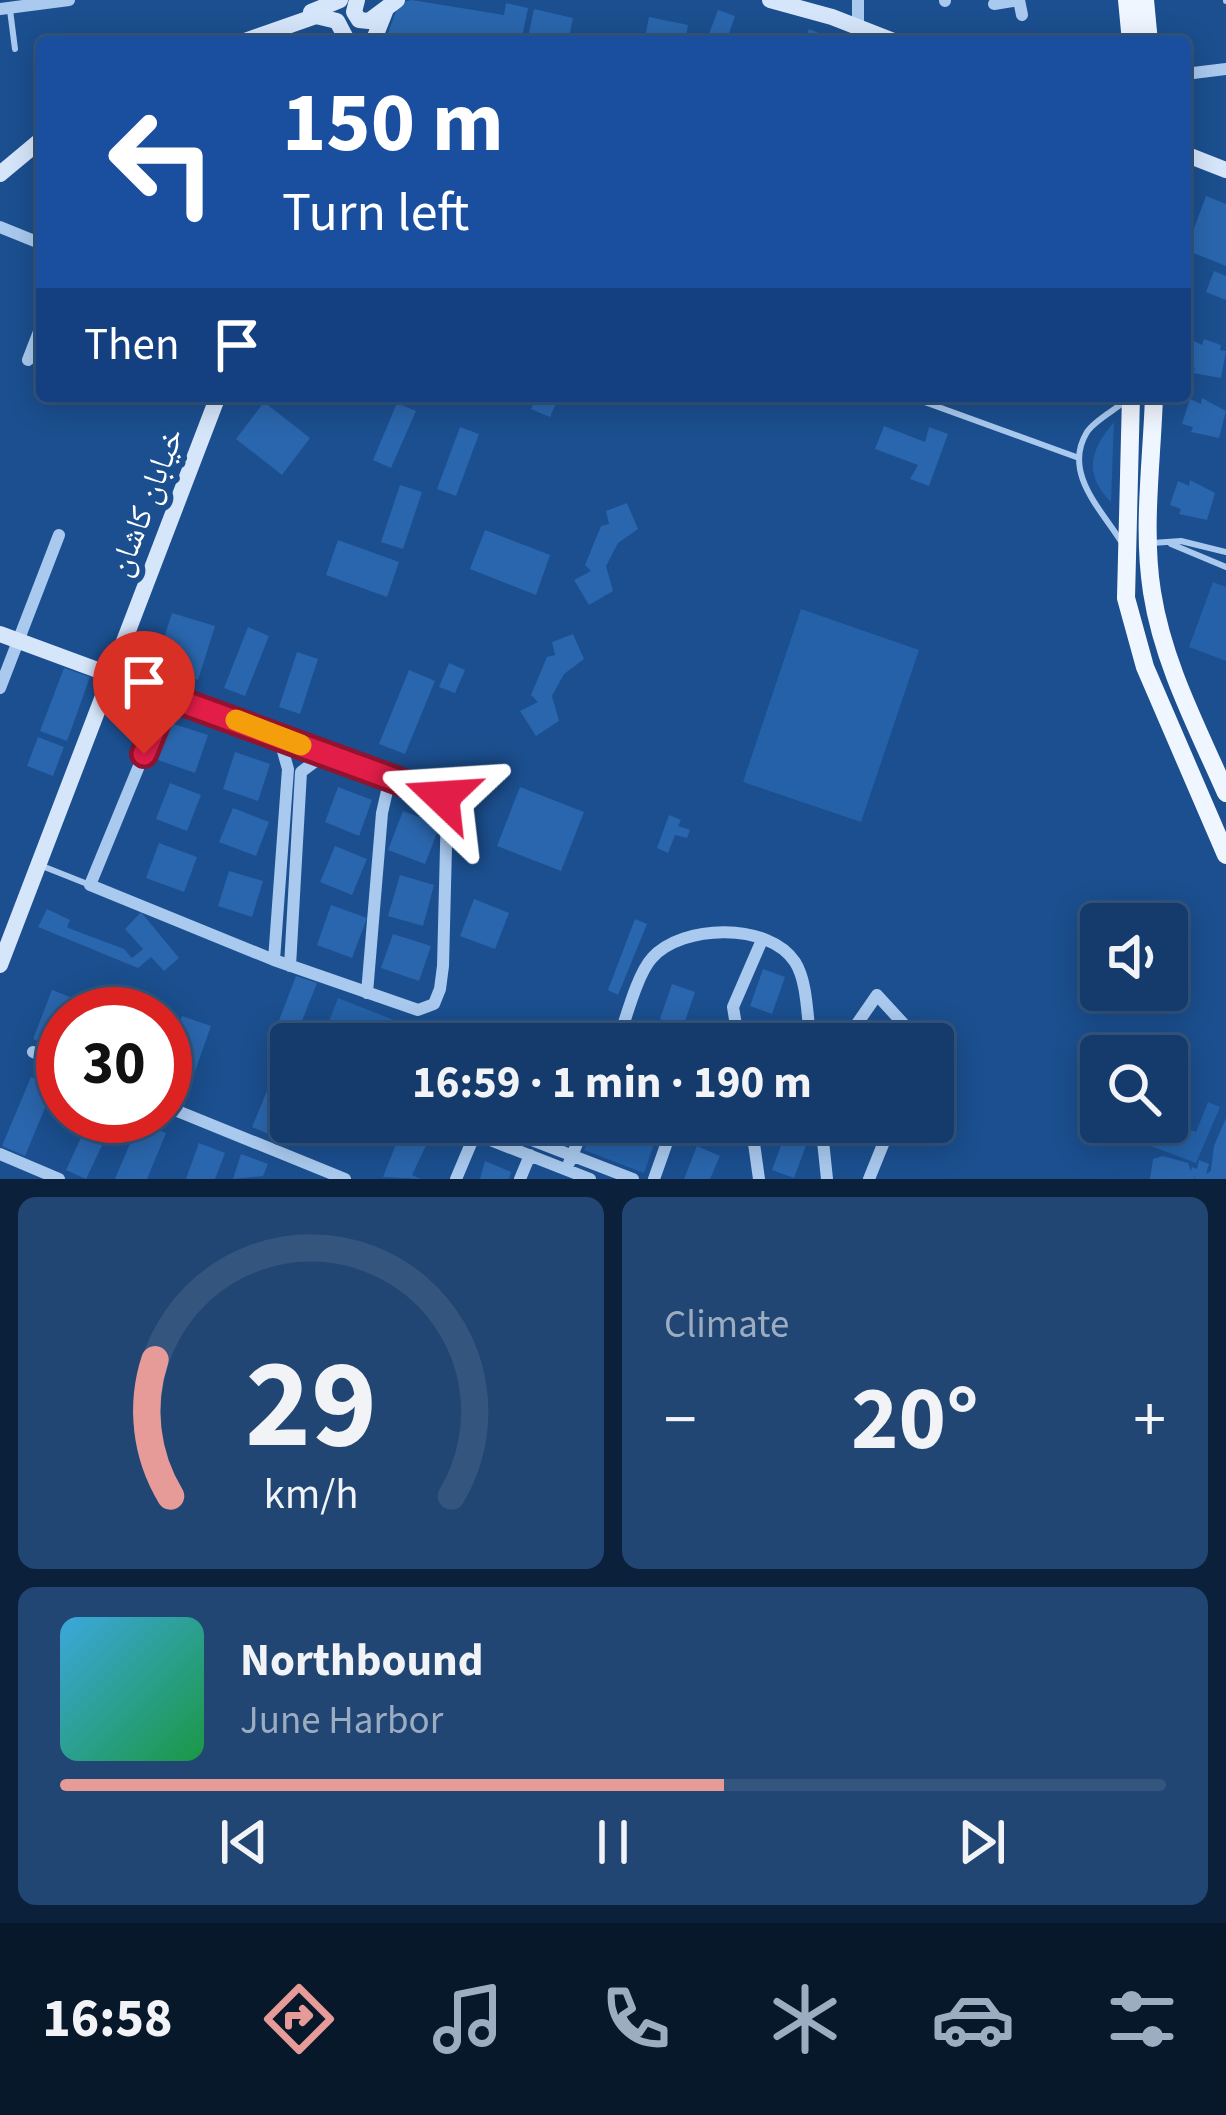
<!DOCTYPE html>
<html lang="en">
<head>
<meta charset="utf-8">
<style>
	:root { --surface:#143b6b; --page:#214673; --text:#f1f3f6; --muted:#9dadc1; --line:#33557e; --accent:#e69b98 }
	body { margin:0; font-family:"Source Sans 3","Noto Naskh Arabic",sans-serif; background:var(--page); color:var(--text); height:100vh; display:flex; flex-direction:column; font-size:45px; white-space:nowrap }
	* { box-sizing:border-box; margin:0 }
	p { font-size:39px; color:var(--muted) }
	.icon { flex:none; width:66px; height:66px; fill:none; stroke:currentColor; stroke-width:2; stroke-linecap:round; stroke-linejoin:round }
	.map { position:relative; height:1179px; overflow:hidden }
	.side { display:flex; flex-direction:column; gap:18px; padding:18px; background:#0b203b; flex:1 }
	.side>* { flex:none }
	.hud { position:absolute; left:36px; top:36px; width:1155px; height:366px; border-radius:12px; box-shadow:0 6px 30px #0003,0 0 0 3px var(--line); background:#1a4fa0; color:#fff; overflow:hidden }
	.buttons { position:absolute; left:1080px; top:903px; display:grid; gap:24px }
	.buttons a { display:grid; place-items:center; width:108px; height:108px; border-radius:12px; background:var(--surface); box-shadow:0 6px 30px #0003,0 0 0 3px var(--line); font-size:60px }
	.speed { position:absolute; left:36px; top:987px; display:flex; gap:24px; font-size:60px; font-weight:700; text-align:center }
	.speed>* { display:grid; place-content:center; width:156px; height:156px; border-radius:50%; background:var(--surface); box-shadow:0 6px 30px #0003,0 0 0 3px var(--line); line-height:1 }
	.speed .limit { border:18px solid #d22; background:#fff; color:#111 }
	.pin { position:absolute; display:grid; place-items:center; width:102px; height:102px; color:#fff; margin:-123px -51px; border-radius:50% 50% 50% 0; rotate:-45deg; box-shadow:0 0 12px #0007 }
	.pin .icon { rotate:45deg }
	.me { position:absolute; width:132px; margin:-66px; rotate:290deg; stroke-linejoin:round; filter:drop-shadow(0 0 9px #0008) }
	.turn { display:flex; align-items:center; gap:42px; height:252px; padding:0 48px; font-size:54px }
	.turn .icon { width:156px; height:156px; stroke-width:2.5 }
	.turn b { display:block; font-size:84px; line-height:102px }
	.then { display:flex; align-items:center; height:114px; padding:0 48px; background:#0003; gap:24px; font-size:45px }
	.big { font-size:90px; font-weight:700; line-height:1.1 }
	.side .card { flex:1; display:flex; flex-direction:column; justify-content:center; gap:18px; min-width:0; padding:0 42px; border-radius:18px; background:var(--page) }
	.side .dial { align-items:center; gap:0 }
	.dial svg { height:312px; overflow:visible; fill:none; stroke:var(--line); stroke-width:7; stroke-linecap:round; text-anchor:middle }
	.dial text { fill:var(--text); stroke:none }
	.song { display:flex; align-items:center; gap:36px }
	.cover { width:144px; height:144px; border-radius:18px; background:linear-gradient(135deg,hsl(200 70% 55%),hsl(140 70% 35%)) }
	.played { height:12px; border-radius:6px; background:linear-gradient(90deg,var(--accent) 60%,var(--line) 60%) }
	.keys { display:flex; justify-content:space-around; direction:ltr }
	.heat { display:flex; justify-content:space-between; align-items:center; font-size:66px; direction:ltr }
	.side .tiles { flex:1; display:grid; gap:18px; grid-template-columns:1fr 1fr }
	.card:last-child { grid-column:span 2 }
	.trip { position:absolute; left:270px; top:1023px; width:684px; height:120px; border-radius:12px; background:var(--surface); box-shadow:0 6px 30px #0003,0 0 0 3px var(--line); font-weight:700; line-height:120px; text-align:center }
	.menu { display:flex; height:192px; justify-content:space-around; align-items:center; background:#08182b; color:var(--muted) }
	.menu .icon { width:84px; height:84px }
	.menu .current { color:var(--accent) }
	.menu b { font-size:54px; color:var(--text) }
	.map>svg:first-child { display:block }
	.green { fill:#2461a8 }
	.building { fill:#2a66ad }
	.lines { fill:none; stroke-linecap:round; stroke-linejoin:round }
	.lane { stroke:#a9c9ee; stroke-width:6 }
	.street { stroke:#a9c9ee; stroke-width:12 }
	.secondary { stroke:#d6e6fa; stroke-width:16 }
	.primary { stroke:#f0f6ff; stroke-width:18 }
	.route-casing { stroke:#92132f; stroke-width:30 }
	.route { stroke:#e11d48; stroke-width:21 }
	.slow { stroke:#f59e0b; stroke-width:21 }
	.labels { text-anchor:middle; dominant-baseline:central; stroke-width:12; stroke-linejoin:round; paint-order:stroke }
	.street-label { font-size:33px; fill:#fff; stroke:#1b4f8f }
</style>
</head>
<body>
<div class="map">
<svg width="1226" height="1179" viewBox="0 0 1226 1179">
	<rect width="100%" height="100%" fill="#1b4f8f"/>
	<!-- green -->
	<path class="green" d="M1114 422 1111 502C1083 474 1090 450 1114 422Z
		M1213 582 1226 587V661L1189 647Z
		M801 609 919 650 861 822 743 782Z
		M338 998 409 1026 402 1044H341L323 1037Z
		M1208 1102 1220 1107 1196 1163 1143 1143 1151 1122H1167L1196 1132Z
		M596 1122H648L653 1147 644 1173 584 1150Z"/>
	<!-- building -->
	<path class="building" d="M412 0 504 15 506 3 528 8 521 42H446L388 33 399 3Z
		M534 9 573 18 568 42H527Z
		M718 10 735 16 726 42H706Z
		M649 17 688 25 685 42H644Z
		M809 29 831 38 829 42H804Z
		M1206 196 1226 204V266L1186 250Z
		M1214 271 1226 276V300L1206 292Z
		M1204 339 1221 345 1220 350 1226 351 1221 378 1193 373 1195 368 1185 364 1192 340 1202 345Z
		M537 396H569L565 405 557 401 550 417 531 409Z
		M1202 398 1226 411 1219 438 1191 432 1193 427 1182 424 1190 399 1201 404Z
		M264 402 310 438 282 475 236 439Z
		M397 403 416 411 391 468 373 460Z
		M884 426 925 442 929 427 948 434 929 486 910 479 918 465 875 449Z
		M460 427 479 434 456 496 437 489Z
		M1190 480 1215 493 1207 520 1179 514 1181 509 1170 505 1178 481 1189 486Z
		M400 485 422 492 403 549 381 542Z
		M627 503 638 529 618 543 606 566 613 591 589 605 574 580 591 571 585 565 601 526 609 524 606 511Z
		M485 530 550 555 536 595 470 569Z
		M338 540 399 562 387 597 326 575Z
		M172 613 215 626 198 680 155 666Z
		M248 627 269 636 245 696 224 688Z
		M573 634 584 659 564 674 552 696 559 721 536 736 520 711 538 702 531 695 547 657 555 655 552 642Z
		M297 652 318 659 300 714 279 707Z
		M449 663 465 670 455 693 439 687Z
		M64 668 90 677 67 741 40 731Z
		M409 670 435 681 405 754 379 744Z
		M171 723 208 735 195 773 158 760Z
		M38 737 64 747 53 776 27 766Z
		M235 752 270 764 258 801 223 789Z
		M170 783 201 795 187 831 156 819Z
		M338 787 372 800 359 836 325 822Z
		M520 787 584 812 561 871 497 846Z
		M233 808 269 822 256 856 219 842Z
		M403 811 440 825 425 864 388 850Z
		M669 815 681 820 678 826 690 830 687 838 675 835 668 853 657 848Z
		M159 843 197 857 184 892 146 878Z
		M335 846 367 859 352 895 320 882Z
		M229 871 263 881 252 917 218 906Z
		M400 875 434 885 423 926 388 916Z
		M474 899 509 913 495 949 460 936Z
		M331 905 367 918 352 958 317 945Z
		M47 909 70 920 67 927 71 929 124 949 132 958 143 949 125 929 141 912 179 958 164 971 151 957 138 968 38 927Z
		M635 919 647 924 618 995 608 990Z
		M393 934 431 946 419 981 381 968Z
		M763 969 785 977 772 1014 750 1006Z
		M296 976 317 983 298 1031 278 1023Z
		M672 984 695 992 683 1027 660 1019Z
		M52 990 88 1004 84 1014H63V1050L33 1039Z
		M182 1016 211 1026 183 1105 165 1099V1063Z
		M768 1020 794 1032 789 1044H758Z
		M274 1074 291 1081V1102L278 1138 252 1127Z
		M31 1077 54 1086 25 1156 2 1146Z
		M91 1116H116L86 1179 66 1170Z
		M1226 1118V1179H1196L1193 1176 1195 1179H1150L1153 1159 1163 1156 1188 1163 1191 1171 1192 1167 1197 1169 1199 1160 1209 1164 1206 1174 1211 1171 1214 1146Z
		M139 1122 166 1133 147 1179H115Z
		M331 1122H359L354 1141 327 1130Z
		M677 1122H702L697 1136 674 1128Z
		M404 1124 431 1135 412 1175 421 1179 383 1177Z
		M786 1132 808 1140 794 1178 772 1170Z
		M199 1143 225 1153 215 1179H186Z
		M697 1146 720 1156 710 1179H684Z
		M241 1154 268 1164 263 1176 233 1179Z
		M485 1161 511 1172 509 1179H480Z"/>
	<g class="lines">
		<!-- lane -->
		<path class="lane" d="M1226 0V1
			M10 10 15 49
			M40 78 42 89
			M908 396 1079 458
			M1122 543C1102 510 1062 473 1087 432 1094 421 1113 411 1124 402
			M1152 543 1181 541 1226 552
			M1171 544 1226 567
			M162 710 180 701 189 703 431 794
			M42 866 90 885"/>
		<!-- street -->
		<path class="street" d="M858 0V27
			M945 0V1
			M994 4 1019 0 1022 15
			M0 9 69 0
			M1073 42V41
			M1185 74 1226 69
			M0 227 42 244
			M28 360 42 324
			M0 688 59 535
			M162 710 90 885 274 960 418 1010 434 1004 440 989 443 966 447 807 443 797 431 794
			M274 960 288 769 279 737
			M290 966 301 772 325 754
			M367 993 382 813 390 778
			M645 1032 647 1044
			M617 1044C625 1022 637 974 652 958 682 924 769 922 795 962 808 982 807 1020 811 1044
			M739 1044 733 1007 762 940
			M843 1044 877 995 922 1044
			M33 1052 63 1064
			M165 1106 345 1179
			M468 1122 475 1134 590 1179
			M485 1122 633 1179
			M751 1122 759 1179
			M821 1122 827 1179
			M0 1154 59 1179
			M569 1163 586 1122
			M456 1179 475 1134
			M520 1179 530 1155
			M654 1179 666 1145 662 1122
			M869 1179 892 1122"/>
		<!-- secondary -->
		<path class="secondary" d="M357 0 354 12 359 20 369 21 397 0
			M770 0 832 17 896 42
			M311 12 340 0
			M242 42 316 16 337 21 348 42
			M373 42 386 9
			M1185 154 1226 170
			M0 174 42 139
			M0 634 111 675
			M0 965 218 396"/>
		<!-- primary -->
		<path class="primary" d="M1127 0 1131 42
			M1145 0 1149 42
			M1131 396 1126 598 1145 667 1226 855
			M1154 396C1152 460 1142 528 1152 592 1163 663 1197 727 1226 793"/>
	</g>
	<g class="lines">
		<!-- route casing -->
		<g class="route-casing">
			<path id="route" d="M144 754 162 710 180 701 442 797"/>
		</g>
		<!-- route -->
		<use href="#route" class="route"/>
		<!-- slow -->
		<path class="slow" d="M236 720 301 745"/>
	</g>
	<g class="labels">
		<!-- street labels -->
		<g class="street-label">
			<text transform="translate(146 502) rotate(-69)">خیابان کاشان</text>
		</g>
	</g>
</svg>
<div class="buttons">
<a><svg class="icon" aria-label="sound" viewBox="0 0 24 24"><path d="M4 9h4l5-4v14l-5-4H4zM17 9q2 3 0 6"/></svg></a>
<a><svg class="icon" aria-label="search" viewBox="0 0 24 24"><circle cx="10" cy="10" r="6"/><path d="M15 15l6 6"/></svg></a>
</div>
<div class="speed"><div class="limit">30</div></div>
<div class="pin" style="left:144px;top:754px;background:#d93025"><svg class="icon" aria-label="arrive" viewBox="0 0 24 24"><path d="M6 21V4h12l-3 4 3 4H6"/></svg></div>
<svg class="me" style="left:442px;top:797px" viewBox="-20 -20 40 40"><path d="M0-17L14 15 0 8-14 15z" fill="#e11d48" stroke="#fff" stroke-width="4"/></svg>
<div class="trip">16:59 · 1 min · 190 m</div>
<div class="hud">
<div class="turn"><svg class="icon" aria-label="left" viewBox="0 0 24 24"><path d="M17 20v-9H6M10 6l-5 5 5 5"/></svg><div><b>150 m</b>Turn left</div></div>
<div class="then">Then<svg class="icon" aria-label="arrive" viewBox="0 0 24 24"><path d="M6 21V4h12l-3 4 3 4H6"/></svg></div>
</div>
</div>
<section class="side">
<div class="tiles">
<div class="card dial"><svg viewBox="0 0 100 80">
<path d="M14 69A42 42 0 1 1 86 69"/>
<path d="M14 69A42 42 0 0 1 10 34" stroke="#e69b98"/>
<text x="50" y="56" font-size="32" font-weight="700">29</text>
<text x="50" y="72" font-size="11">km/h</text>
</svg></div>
<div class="card"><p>Climate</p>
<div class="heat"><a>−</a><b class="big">20°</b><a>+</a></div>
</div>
<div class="card">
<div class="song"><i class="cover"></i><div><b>Northbound</b><p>June Harbor</p></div></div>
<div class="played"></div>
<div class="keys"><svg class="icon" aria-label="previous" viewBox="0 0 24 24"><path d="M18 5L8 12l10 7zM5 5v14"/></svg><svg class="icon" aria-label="pause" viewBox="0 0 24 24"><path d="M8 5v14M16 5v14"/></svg><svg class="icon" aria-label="next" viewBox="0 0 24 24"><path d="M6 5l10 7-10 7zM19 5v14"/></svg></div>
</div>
</div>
</section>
<nav class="menu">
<b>16:58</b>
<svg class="icon current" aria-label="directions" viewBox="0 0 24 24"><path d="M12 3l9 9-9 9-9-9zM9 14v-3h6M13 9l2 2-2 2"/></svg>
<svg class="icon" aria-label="music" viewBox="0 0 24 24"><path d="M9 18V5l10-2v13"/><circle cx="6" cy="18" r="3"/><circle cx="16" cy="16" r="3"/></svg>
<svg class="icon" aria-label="phone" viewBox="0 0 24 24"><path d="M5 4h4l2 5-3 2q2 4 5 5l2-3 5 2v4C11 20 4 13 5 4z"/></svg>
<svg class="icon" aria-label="climate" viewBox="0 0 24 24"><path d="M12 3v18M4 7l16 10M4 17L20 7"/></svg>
<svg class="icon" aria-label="car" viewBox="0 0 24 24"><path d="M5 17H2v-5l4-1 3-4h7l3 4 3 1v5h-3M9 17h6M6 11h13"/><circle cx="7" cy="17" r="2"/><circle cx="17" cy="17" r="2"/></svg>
<svg class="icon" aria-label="filters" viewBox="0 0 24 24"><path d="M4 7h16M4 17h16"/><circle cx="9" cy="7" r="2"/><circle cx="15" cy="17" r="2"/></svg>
</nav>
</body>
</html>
